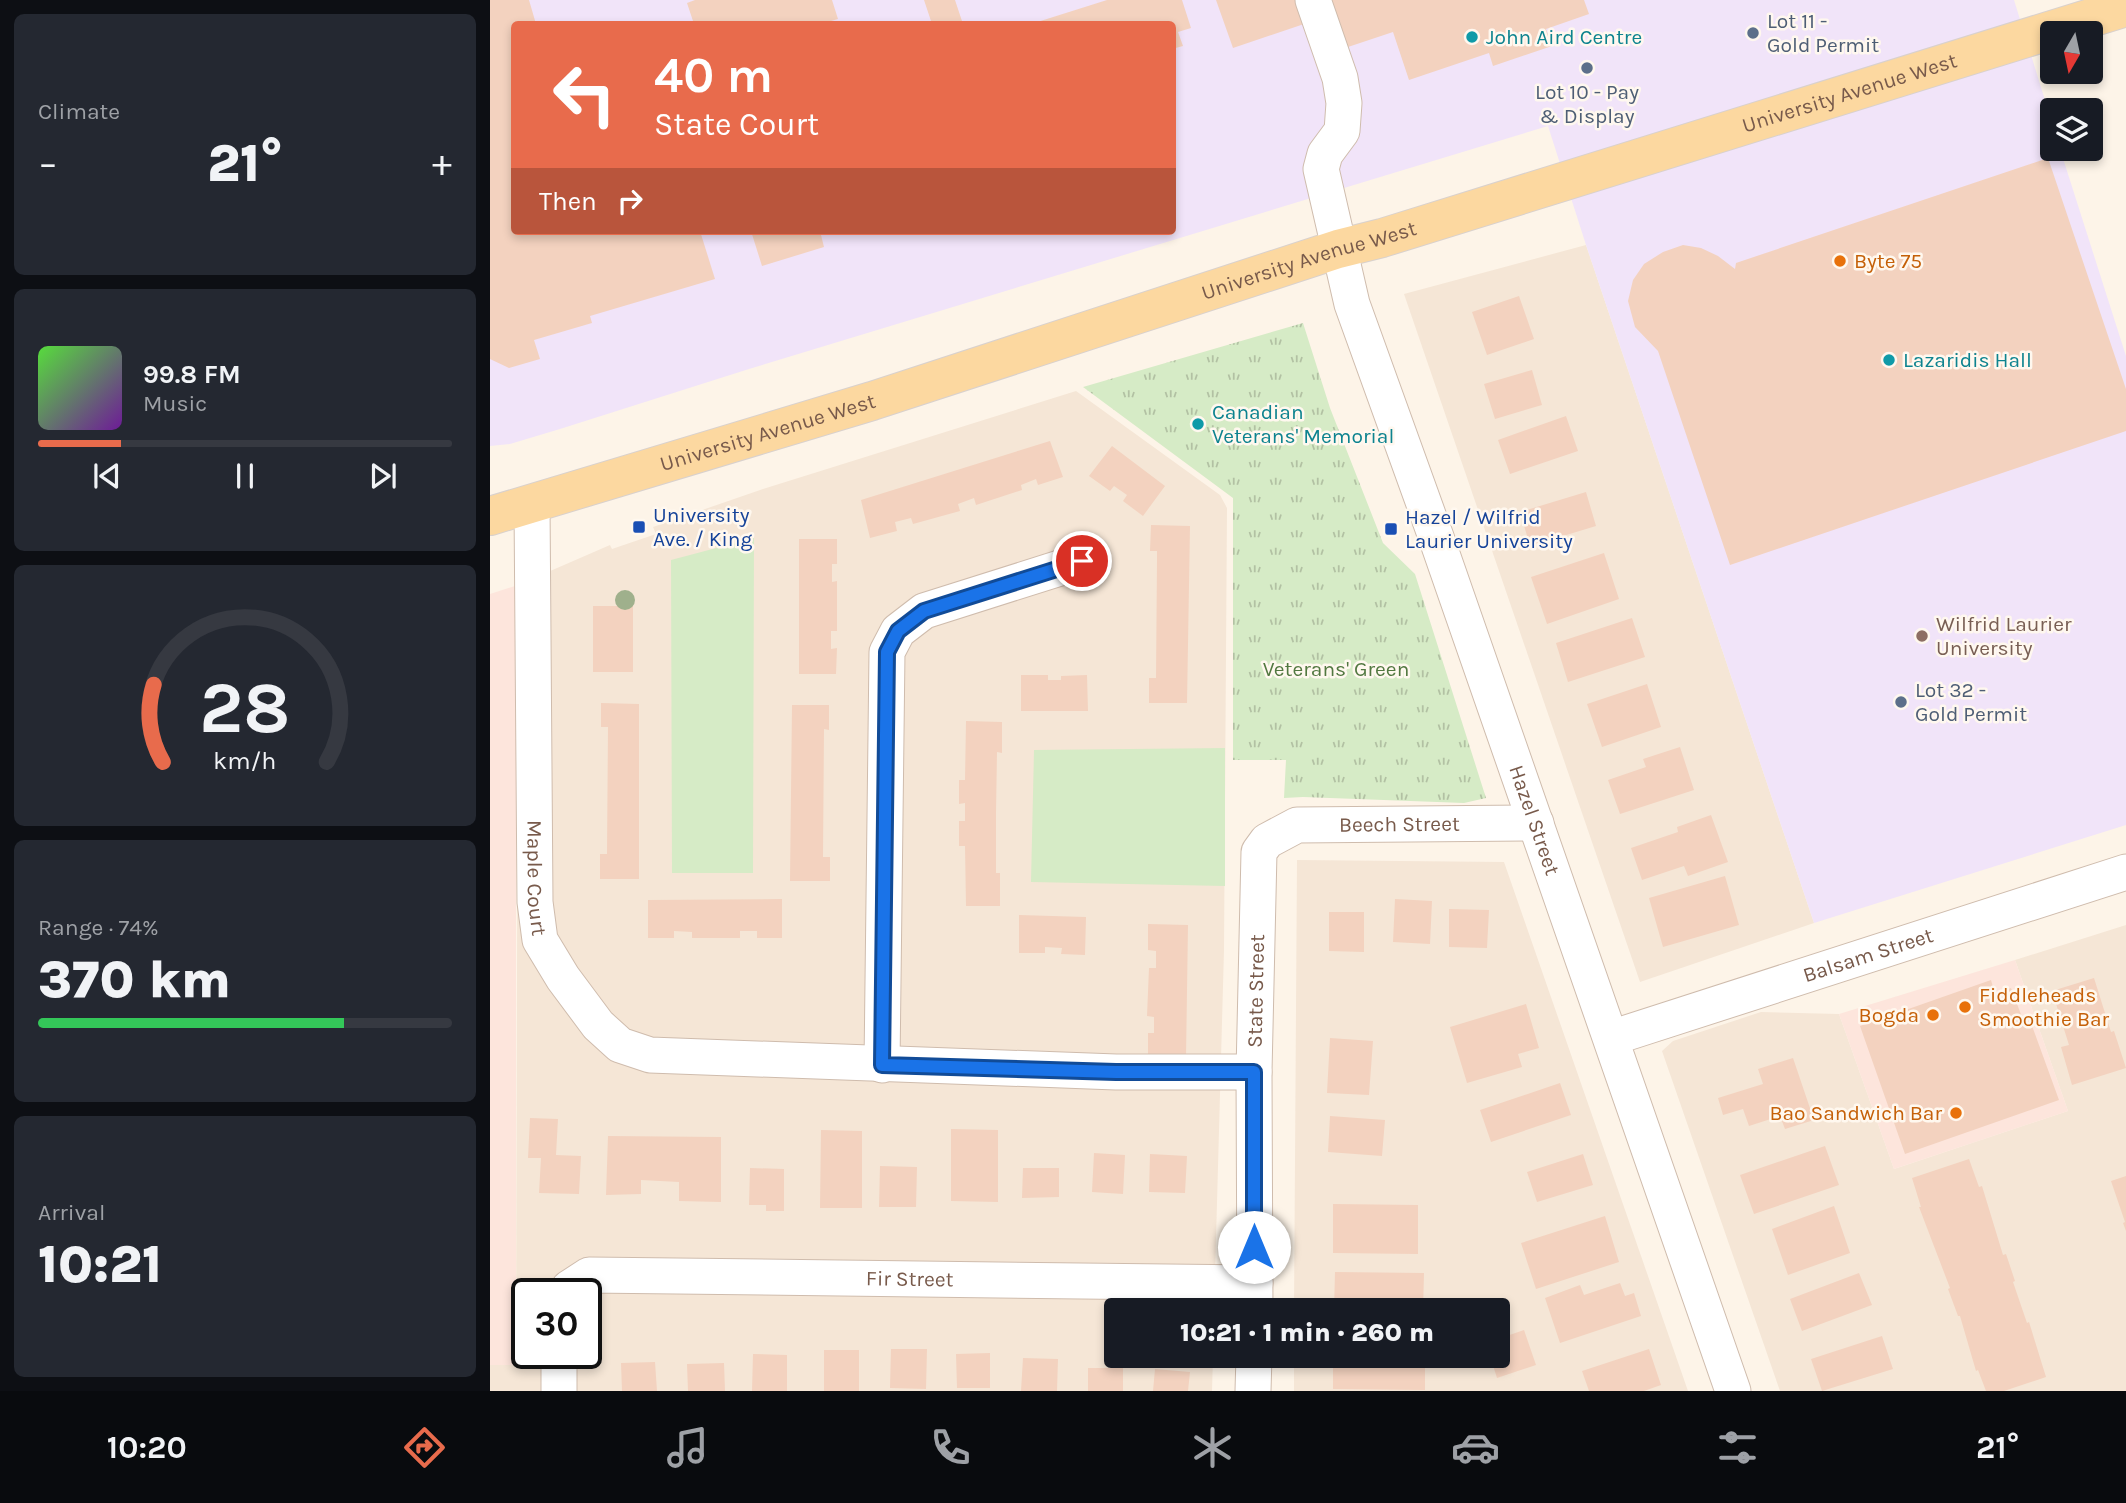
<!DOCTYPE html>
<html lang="en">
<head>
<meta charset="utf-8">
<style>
	:root { --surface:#171b24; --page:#242831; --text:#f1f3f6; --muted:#9ea1a6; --line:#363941; --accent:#e86b4c }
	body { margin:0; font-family:Karla,sans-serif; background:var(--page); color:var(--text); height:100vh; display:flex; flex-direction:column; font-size:26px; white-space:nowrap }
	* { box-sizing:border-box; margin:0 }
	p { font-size:23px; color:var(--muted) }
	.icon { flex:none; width:38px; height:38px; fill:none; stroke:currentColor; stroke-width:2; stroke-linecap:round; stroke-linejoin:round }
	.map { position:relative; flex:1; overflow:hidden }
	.panel { display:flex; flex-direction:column; gap:14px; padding:14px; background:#0d0f14; width:490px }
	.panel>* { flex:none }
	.top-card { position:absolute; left:21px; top:21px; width:665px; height:214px; border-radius:7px; box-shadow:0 4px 10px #0003; background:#e86b4c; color:#fff; overflow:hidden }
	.needle { width:46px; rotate:189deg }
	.buttons { position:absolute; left:1550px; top:21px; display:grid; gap:14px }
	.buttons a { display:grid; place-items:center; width:63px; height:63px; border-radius:7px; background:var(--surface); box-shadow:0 4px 10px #0003; font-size:35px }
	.speed { position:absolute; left:21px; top:1278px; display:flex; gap:14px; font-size:35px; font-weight:700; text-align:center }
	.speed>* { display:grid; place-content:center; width:91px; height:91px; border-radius:50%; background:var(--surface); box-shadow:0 4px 10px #0003; line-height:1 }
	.speed .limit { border:4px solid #111; border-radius:10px; background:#fff; color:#111 }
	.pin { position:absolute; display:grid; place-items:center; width:60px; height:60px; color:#fff; margin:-30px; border:4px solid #fff; border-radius:50%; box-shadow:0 2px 7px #0007 }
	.me { position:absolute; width:77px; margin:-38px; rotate:0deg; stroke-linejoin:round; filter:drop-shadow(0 0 5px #0008) }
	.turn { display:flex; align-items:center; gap:24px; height:147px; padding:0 28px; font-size:32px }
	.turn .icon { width:91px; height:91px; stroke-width:2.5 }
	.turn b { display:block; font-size:49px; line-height:60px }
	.then { display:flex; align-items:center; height:66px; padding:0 28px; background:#0003; gap:14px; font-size:26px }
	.big { font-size:52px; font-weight:800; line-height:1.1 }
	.panel .tile { flex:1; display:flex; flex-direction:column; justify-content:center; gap:10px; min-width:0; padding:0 24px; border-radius:10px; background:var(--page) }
	.panel .dial { align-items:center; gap:0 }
	.dial svg { height:182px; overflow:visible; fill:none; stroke:var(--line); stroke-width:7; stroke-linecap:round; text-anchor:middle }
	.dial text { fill:var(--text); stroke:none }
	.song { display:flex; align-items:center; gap:21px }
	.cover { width:84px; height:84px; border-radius:10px; background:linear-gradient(135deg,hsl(110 70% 55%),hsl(280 70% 35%)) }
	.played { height:7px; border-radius:4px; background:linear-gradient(90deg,var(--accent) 20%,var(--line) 20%) }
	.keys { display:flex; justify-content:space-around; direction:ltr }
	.heat { display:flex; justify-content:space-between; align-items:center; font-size:38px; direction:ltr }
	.charge { height:10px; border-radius:5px; background:linear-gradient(90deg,#34c759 74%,var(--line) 0) }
	.trip { position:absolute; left:614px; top:1298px; width:406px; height:70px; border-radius:7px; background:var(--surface); box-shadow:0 4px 10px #0003; font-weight:800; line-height:70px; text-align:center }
	.dock { display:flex; height:112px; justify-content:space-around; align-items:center; background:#090b0e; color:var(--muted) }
	.dock .icon { width:49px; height:49px }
	.dock .on { color:var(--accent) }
	.dock b { font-size:32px; color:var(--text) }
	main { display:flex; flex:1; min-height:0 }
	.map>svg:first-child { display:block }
	.residential { fill:#f5e6d6; fill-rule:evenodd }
	.commercial { fill:#fde5dc }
	.education { fill:#f1e4f9; fill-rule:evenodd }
	.grass { fill:#d6ebc6 }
	.park { fill:url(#park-tufts) }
	.building { fill:#f3d2bf }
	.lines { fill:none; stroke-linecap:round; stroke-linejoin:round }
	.minor-casing { stroke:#cfbcad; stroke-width:37 }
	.major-casing { stroke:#d9d1cd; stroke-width:40 }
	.minor { stroke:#fff; stroke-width:35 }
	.major { stroke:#fcd8a0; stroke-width:38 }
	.tree { fill:#9fb08c }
	.route-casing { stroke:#114b97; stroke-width:18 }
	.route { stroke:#1a73e8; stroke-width:12 }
	.service-dot { fill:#5c6f8a; stroke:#fff8ef; stroke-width:2.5 }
	.culture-dot { fill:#0f9aa8; stroke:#fff8ef; stroke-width:2.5 }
	.food-dot { fill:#e8710a; stroke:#fff8ef; stroke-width:2.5 }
	.transit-dot { fill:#1a4fb4; stroke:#fff8ef; stroke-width:2.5 }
	.education-dot { fill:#8d6e63; stroke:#fff8ef; stroke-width:2.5 }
	.labels { text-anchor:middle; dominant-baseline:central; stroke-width:5; stroke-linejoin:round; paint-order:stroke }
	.service-label { font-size:21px; fill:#4e5e75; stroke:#fff8ef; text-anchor:start }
	.culture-label { font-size:21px; fill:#0d838f; stroke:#fff8ef; text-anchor:start }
	.street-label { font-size:21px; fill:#785a4b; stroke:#fff8ef }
	.food-label { font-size:21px; fill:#c56008; stroke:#fff8ef; text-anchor:start }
	.transit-label { font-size:21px; fill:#164399; stroke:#fff8ef; text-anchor:start }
	.education-label { font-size:21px; fill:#785e54; stroke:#fff8ef; text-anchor:start }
	.park-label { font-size:21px; fill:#527840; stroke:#fff8ef }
</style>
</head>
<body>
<main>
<section class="panel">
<div class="tile"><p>Climate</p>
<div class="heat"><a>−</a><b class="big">21°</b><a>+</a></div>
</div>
<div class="tile">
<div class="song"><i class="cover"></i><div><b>99.8 FM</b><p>Music</p></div></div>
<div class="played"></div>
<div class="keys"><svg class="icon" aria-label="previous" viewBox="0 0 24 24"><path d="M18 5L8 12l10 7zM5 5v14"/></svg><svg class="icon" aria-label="pause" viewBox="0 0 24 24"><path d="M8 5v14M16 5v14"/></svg><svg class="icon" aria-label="next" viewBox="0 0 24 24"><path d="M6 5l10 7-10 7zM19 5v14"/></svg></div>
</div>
<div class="tile dial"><svg viewBox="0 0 100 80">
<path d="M14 69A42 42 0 1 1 86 69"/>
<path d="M14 69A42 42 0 0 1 10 35" stroke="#e86b4c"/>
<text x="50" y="56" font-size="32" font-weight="700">28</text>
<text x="50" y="72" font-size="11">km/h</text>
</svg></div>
<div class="tile"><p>Range · 74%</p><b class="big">370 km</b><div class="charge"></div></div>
<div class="tile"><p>Arrival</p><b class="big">10:21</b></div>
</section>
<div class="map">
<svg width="1636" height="1391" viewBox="0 0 1636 1391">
	<defs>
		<pattern id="park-tufts" width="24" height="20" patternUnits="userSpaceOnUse" patternTransform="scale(1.75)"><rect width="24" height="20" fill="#d6ebc6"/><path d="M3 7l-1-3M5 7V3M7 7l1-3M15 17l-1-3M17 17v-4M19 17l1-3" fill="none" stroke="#b2c1a3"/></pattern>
	</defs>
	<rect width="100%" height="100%" fill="#fdf4e8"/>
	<!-- residential -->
	<path class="residential" d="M1096 245 1324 923 1150 982 914 294Z
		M586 391 730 495 737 508 734 950 724 1311H626V1356H723L722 1391H0V1365H26L28 585 120 545 122 549 166 534 163 527 273 489ZM37 1293H96V1353H37Z
		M807 860 1014 862 1198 1391H804V1356H1008V1311H804Z
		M1636 925V1391H1290L1172 1051 1183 1041 1271 1012 1349 1014 1404 1169 1578 1111 1525 960Z"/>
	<!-- commercial -->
	<path class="commercial" d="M28 585 26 807V1365H0V594Z
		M1525 960 1578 1111 1404 1169 1349 1014Z"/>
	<!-- education -->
	<path class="education" d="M0 0H1524L1563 126V149H1570L1636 356V825L1324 923 1096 245 1058 126 259 369 70 429 20 444 0 446ZM24 24H682V231H24Z"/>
	<!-- grass -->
	<path class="grass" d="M264 538 263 873H182L181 560Z
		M735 748V886L541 882 544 750Z"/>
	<!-- park -->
	<path class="park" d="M813 323 840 408 893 543 925 574 996 798 974 803 813 797 794 798 796 760H743V498L593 387Z"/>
	<!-- building -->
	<path class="building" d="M0 0H39L46 24H24V231H210L225 279 100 316 102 323 44 340 50 359 19 368 0 359Z
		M205 0H342L348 19 331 24H204L197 3Z
		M434 0H465L473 24H442Z
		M617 0H692L701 28 688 32 693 46 682 49V24H541Z
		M726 0H1094L1099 14 1056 29 1062 46 1003 66 999 53 919 80 903 32 828 57 817 23 743 48Z
		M1558 158 1636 389V431L1240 565 1168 351 1145 327 1138 301 1143 280 1154 264 1173 252 1193 245 1211 248 1228 256 1245 269 1246 263Z
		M261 231H330L334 247 272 266Z
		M1029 296 1044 339 997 355 982 312Z
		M1042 370 1052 405 1005 419 994 384Z
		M1076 416 1088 451 1020 474 1008 440Z
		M560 441 573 477 548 485 546 479 531 485 532 490 486 505 484 498 468 504 470 511 423 524 421 518 405 522 407 531 380 538 371 500Z
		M622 446 675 486 653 516 633 501 637 495 624 486 620 491 599 476Z
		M1096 492 1106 526 1040 546 1030 512Z
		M661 525 700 526 697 703H659V678H666L667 561V551H660Z
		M309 539H347V564H342V582L347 581V631H341V649L347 648 346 674H309Z
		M1114 553 1129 599 1057 624 1041 577Z
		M103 606H143V672H103Z
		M1142 618 1155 657 1078 682 1066 643Z
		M531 675H558V680H571V676L597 675 598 711H531Z
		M1157 684 1171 727 1112 747 1097 704Z
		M111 703 149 704V879H110V854H117L118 727H111Z
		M302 705H339V730L334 729 333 857H340V881H300Z
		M476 721 512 722V753L507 752 506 813V873H510V906H476L475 846H469V821H475V803L469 804V780H475Z
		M1190 747 1204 790 1130 814 1118 780 1156 767 1153 759Z
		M1221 815 1238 862 1198 876 1194 866 1152 880 1141 848 1188 832 1187 827Z
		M1235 876 1249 925 1173 947 1159 898Z
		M292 899V938H267V931H250V938H202V932L184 931V938H158V900Z
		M905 899 942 901 940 944 903 942Z
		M959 909 999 910 997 948 959 947Z
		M839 912H874V952L839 951Z
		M529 915 596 917 595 955 571 954 572 948 555 947V953H529Z
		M658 924 698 925 696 1058H658V1033H664V1017L657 1016 659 968H666V951L658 950Z
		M1604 978 1621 1032 1624 1031 1636 1068 1582 1085 1571 1047 1579 1045 1562 991Z
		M1501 980 1505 994 1521 988 1535 1025 1541 1023 1569 1100 1415 1154 1370 1026Z
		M1036 1004 1049 1048 1028 1054 1032 1067 977 1083 960 1027Z
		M840 1038 883 1041 879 1095 837 1093Z
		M1303 1058 1324 1120 1295 1129 1290 1116 1259 1126 1253 1109 1233 1115 1228 1098 1273 1084 1268 1069Z
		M1070 1083 1081 1115 1001 1142 990 1110Z
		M840 1116 895 1120 892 1156 838 1152Z
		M40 1118 68 1119 66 1155 91 1156 89 1194 49 1193 51 1158H38Z
		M461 1129 508 1130V1202L461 1201Z
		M331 1130 372 1131V1208H330Z
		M118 1136 231 1137V1202L189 1201V1182L151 1180V1194L116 1195Z
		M1335 1146 1349 1185 1264 1214 1250 1175Z
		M604 1153 635 1155 633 1194 602 1192Z
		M660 1154 697 1156 695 1193 659 1192Z
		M1093 1154 1103 1185 1047 1202 1037 1172Z
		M1479 1159 1489 1187 1492 1186 1513 1255 1516 1254 1525 1281 1523 1282 1537 1323 1539 1322 1556 1377 1514 1391H1496L1488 1370 1486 1371 1470 1316H1468L1458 1289 1460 1288 1429 1207H1431L1422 1178Z
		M390 1166 427 1167 426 1207H389Z
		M260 1168 294 1169V1211H276V1205H259Z
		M533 1168H569V1197L532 1198Z
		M1636 1176V1231L1633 1223 1635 1222 1621 1181Z
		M843 1204 928 1205V1254L843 1253Z
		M1344 1206 1360 1253 1298 1275 1282 1229Z
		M1115 1216 1129 1262 1046 1289 1031 1243Z
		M845 1272 934 1273 933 1311H844Z
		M1369 1273 1382 1305 1312 1331 1300 1299Z
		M1130 1283 1135 1296 1144 1293 1151 1316 1070 1343 1055 1298 1090 1285 1094 1295Z
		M1034 1330 1046 1365 1007 1378 1000 1356H1008V1339Z
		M1392 1336 1403 1369 1332 1391 1321 1359Z
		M401 1349H437L436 1389 400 1388Z
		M1159 1349 1171 1385 1154 1391H1099L1092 1371Z
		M334 1350H369V1391H334Z
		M500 1353V1388H467L466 1354Z
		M263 1354 297 1355V1391H262Z
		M843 1356H935V1390L843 1389Z
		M533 1358 568 1359 567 1391H531Z
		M165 1362 167 1391H132L131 1363Z
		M234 1363 235 1391H198L197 1364Z
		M598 1368H633V1391H598Z
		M665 1369 700 1372 698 1391H663Z"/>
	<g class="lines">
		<!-- minor casing -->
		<g class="minor-casing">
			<g id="minor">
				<path id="s1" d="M823 0 850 78 854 103 852 131 835 154 831 169 862 304 946 537 1243 1391"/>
				<path id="s2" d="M42 504 45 902 50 940 73 978 108 1025 130 1045 160 1055 626 1072H764"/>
				<path id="s3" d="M1121 1038 1636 872"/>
				<path d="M392 1065 397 652 408 631 434 611 592 561"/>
				<path id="s4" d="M77 1293 79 1288 99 1275 765 1283"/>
				<path id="s5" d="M765 1311 764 1072 769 852 777 841 807 825 1046 823"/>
				<path d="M69 1391V1353"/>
				<path d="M763 1391 764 1356"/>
			</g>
		</g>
		<!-- major casing -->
		<g class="major-casing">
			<g id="major">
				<path id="s6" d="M0 516 382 401 848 249 892 238 1636 7"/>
			</g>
		</g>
		<!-- minor -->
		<use href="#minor" class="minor"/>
		<!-- major -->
		<use href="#major" class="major"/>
	</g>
	<!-- trees -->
	<circle class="tree" cx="135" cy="600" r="10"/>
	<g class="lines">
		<!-- route casing -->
		<g class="route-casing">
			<path id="route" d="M592 561 434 611 408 631 397 652 392 1065 626 1072H764V1247"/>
		</g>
		<!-- route -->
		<use href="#route" class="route"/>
	</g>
	<!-- markers -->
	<g class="service-dot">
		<circle cx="1263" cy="33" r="7"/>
		<circle cx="1097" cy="68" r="7"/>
		<circle cx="1411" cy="702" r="7"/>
	</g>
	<g class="culture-dot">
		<circle cx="982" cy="37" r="7"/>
		<circle cx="1399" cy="360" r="7"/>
		<circle cx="708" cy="424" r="7"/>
	</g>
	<g class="food-dot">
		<circle cx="1350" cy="261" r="7"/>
		<circle cx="1475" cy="1007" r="7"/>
		<circle cx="1443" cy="1015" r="7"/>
		<circle cx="1466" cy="1113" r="7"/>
	</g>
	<g class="transit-dot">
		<rect x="142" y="520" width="14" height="14" rx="3.5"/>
		<rect x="894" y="522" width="14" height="14" rx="3.5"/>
	</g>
	<circle class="education-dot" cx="1432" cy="636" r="7"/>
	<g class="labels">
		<!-- service labels -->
		<g class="service-label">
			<text x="1277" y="21">Lot 11 -<tspan x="1277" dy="24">Gold Permit</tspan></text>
			<text x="1097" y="92" text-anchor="middle">Lot 10 - Pay<tspan x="1097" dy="24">&amp; Display</tspan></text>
			<text x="1425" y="690">Lot 32 -<tspan x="1425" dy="24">Gold Permit</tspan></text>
		</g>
		<!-- culture labels -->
		<g class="culture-label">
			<text x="996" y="37">John Aird Centre</text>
			<text x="1413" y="360">Lazaridis Hall</text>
			<text x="722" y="412">Canadian<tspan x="722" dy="24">Veterans' Memorial</tspan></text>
		</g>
		<!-- street labels -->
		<g class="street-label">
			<text stroke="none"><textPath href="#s6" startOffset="1424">University Avenue West</textPath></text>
			<text stroke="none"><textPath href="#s6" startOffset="858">University Avenue West</textPath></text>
			<text stroke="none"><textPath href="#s6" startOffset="290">University Avenue West</textPath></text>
			<text stroke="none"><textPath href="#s1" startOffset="866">Hazel Street</textPath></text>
			<text stroke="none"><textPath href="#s5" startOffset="609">Beech Street</textPath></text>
			<text stroke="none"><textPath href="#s2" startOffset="374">Maple Court</textPath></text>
			<text stroke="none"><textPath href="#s3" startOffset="270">Balsam Street</textPath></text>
			<text stroke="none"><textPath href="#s5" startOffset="320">State Street</textPath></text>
			<text stroke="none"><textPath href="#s4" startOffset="350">Fir Street</textPath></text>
		</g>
		<!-- food labels -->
		<g class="food-label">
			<text x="1364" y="261">Byte 75</text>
			<text x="1489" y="995">Fiddleheads<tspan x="1489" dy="24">Smoothie Bar</tspan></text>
			<text x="1429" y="1015" text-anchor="end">Bogda</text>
			<text x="1452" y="1113" text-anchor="end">Bao Sandwich Bar</text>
		</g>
		<!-- transit labels -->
		<g class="transit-label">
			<text x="163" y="515">University<tspan x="163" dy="24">Ave. / King</tspan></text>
			<text x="915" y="517">Hazel / Wilfrid<tspan x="915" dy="24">Laurier University</tspan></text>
		</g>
		<!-- education labels -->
		<g class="education-label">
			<text x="1446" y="624">Wilfrid Laurier<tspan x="1446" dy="24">University</tspan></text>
		</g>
		<!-- park labels -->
		<g class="park-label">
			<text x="846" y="669">Veterans' Green</text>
		</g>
	</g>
</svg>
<div class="buttons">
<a><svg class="needle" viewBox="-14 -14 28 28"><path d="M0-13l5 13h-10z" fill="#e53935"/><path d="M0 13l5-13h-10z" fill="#9ea1a6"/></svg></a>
<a><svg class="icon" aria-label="layers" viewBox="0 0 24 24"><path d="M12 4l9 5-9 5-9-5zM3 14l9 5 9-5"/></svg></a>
</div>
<div class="speed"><div class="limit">30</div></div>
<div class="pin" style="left:592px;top:561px;background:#d93025"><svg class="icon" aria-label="arrive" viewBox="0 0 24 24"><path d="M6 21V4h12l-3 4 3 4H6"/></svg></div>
<svg class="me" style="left:764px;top:1247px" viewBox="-20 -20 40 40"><circle r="19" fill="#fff"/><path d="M0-13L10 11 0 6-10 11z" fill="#1a73e8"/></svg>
<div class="trip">10:21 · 1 min · 260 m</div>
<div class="top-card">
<div class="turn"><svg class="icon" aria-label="left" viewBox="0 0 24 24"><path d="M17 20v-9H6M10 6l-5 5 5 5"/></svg><div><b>40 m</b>State Court</div></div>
<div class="then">Then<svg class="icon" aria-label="right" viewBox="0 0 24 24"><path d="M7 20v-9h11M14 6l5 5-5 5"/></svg></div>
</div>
</div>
</main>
<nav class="dock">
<b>10:20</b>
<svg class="icon on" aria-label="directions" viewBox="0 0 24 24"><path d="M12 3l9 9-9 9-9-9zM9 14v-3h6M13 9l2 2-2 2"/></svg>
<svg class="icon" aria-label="music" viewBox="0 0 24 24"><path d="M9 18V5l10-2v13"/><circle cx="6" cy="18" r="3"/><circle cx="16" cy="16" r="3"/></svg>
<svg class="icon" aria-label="phone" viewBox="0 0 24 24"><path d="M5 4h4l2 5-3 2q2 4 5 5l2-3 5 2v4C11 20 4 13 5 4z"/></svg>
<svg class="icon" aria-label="climate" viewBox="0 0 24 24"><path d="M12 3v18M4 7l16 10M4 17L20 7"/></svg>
<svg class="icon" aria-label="car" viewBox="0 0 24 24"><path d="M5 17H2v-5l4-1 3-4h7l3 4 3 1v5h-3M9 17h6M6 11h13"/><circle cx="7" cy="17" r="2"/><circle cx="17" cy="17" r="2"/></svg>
<svg class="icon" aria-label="filters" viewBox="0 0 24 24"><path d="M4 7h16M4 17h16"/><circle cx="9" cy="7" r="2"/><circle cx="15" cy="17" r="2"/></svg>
<b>21°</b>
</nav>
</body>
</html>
